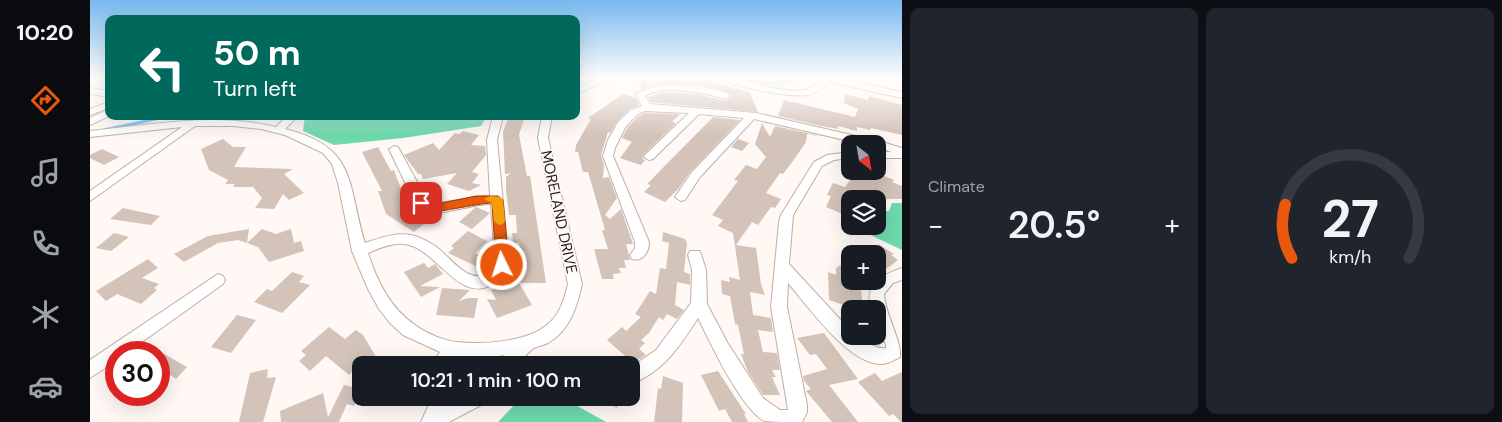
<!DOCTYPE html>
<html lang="en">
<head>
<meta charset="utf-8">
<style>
	:root { --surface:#171b24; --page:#20242c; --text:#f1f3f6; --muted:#9ea1a6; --line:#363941; --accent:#ea580c }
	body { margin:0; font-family:"DM Sans",sans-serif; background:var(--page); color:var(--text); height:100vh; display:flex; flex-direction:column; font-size:19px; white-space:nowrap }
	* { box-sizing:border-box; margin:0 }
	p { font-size:16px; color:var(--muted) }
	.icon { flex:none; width:28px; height:28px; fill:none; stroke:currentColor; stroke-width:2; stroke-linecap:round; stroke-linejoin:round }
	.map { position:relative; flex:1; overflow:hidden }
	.panel { display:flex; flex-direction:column; gap:8px; padding:8px; background:#0d0f14; width:600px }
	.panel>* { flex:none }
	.hud { position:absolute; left:15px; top:15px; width:475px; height:105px; border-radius:10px; box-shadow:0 5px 20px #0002; background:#00695c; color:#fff; overflow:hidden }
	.needle { width:32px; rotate:149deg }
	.fabs { position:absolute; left:751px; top:135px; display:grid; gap:10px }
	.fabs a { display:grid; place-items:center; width:45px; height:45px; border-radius:10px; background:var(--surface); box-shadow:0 5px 20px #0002; font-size:25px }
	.speed { position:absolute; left:15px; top:341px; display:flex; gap:10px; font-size:25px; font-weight:700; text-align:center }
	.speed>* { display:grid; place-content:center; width:65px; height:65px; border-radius:50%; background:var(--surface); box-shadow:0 5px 20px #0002; line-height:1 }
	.speed .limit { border:8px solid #d22; background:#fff; color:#111 }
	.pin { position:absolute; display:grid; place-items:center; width:42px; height:42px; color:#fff; margin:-21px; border-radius:10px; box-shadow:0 2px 8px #0006 }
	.me { position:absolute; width:55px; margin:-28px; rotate:356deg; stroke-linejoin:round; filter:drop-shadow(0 0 4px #0008) }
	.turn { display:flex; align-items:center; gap:18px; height:105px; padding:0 25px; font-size:22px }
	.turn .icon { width:65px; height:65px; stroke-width:2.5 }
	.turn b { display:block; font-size:35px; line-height:42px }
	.big { font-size:38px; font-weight:600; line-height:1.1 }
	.panel .tile { flex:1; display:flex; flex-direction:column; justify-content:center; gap:8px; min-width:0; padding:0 18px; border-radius:10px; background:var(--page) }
	.panel .dial { align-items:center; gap:0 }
	.dial svg { height:130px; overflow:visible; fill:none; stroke:var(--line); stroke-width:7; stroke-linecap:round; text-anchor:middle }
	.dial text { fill:var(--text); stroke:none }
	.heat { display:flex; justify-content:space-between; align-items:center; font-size:28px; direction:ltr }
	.panel .tiles { flex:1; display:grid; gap:8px; grid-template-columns:repeat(2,1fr) }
	.trip { position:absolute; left:262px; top:356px; width:288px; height:50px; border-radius:10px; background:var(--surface); box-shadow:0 5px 20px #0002; font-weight:600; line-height:50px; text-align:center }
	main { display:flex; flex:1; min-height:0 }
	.tabs { display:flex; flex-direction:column; width:90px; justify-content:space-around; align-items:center; background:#090b0e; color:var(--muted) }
	.tabs .icon { width:35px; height:35px }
	.tabs .active { color:var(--accent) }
	.tabs b { font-size:22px; color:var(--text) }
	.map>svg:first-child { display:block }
	.green { fill:#a1ebc8 }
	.forest { fill:#6edaad }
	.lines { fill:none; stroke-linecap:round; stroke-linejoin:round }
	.stream { stroke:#6dbffd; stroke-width:3 }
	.building { fill:#d3c3b9 }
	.minor-casing { stroke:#bfafa6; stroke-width:2 }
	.minor { fill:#fff; fill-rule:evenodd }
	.route { fill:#ea580c; stroke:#983908 }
	.slow { fill:#f59e0b }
	.labels { text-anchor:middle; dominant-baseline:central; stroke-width:4; stroke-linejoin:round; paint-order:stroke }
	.street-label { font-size:15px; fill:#26201d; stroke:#fff8f4 }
</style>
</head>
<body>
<main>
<nav class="tabs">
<b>10:20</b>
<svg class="icon active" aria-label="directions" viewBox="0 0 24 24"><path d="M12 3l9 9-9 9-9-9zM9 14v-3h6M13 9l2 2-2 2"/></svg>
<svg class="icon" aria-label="music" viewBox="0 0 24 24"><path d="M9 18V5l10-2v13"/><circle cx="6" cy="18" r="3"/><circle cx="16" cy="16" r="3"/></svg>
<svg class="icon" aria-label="phone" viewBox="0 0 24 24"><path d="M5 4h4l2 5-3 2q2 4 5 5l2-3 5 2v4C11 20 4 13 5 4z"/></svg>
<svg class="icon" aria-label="climate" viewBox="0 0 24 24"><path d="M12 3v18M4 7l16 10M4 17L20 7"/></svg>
<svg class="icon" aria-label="car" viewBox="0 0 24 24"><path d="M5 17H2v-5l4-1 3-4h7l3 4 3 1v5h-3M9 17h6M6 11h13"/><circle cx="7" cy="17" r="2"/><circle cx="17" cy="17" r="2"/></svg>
</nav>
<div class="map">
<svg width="812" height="422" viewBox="0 0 812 422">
	<rect width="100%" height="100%" fill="#fff8f4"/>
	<!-- green -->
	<path class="green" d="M647 77H713C695 92 667 82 647 77Z"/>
	<!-- forest -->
	<path class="forest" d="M215 116H397L391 126 313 138 244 145 213 131Z
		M802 203H812V250L772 231 767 226H788V211H799Z
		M431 398H473L516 422H408Z"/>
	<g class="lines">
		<!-- stream -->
		<path class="stream" d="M9 131 80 116"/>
	</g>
	<!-- building -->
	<path class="building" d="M607 77 659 92 668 112 561 102 558 97 573 92 606 94 636 101 643 95 626 88 605 85 567 84 553 89 548 80H551L550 78Z
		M533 94 546 98 549 105 540 109 527 121 520 133 518 132 511 155 514 165 513 178 519 177 527 198 515 215 520 219 531 209 543 244H536L540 260H534L536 268H529L531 273 523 274 524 279H512L504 249H518L512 230H515L498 172H493L488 152H485L486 145 501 119 498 118Z
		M755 94 778 100 779 96 812 105V135L781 128 780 130 767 127V131L748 126V129L731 126 688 116 694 100 765 117 768 109 754 103Z
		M555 113 590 114 582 122 586 123 554 154 552 158 555 160 551 165 530 158 542 142 532 138 538 127 549 116Z
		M419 116H435L429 135 437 176H440L456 283H429L442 305 407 318 397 299 406 300 401 290 425 281 424 266 431 265 429 243H423L422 233H427L426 215H419L416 191V177L421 173 415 174 413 132Z
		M623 117 650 120 601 171 589 188 575 202 554 192 561 185 557 184Z
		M672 123 680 137 685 126 730 136 717 134 716 142 703 161 693 174 690 173 676 193 691 199 685 208 681 207 668 225 662 222 646 245 666 248 671 284 675 295 660 292 663 315 681 318 683 332 668 330 673 352 687 353 690 370H682L686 377H682L690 395H673L658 372 651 354H654L648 325 645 324 640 296 632 294 631 280 640 282 639 277 650 280 643 233 628 226 633 220 622 215 648 181 644 180 656 165 667 169 676 157 665 144Z
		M373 131 389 135 381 145 395 146 396 155 382 172 389 174 382 183 391 185 379 191 357 184 367 173 333 179 331 174H328L314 155 343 143 349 150 365 133 369 134Z
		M133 139 143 147H156L144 167 203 169 194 174 214 193 199 200 193 194 184 209 165 208 172 198 163 187H143L145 184H135L138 180 119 170 111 149Z
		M648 139 659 143 652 151 641 147Z
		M288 147 301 171 304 170 317 205 333 214 330 216 338 221 324 232 296 214 288 191H292L272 152Z
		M12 149 29 157 14 165 0 158V155Z
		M767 171H782L804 180 802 182 812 186V199H760V217L736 207 741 196 737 195 743 183 755 187Z
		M386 207 400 213 382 229 369 222Z
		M33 208 70 216 61 225 20 219Z
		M159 229 157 243 148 240 128 243 94 262 84 254 118 236Z
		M172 229 186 234 201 229 204 243 211 241 214 251 179 262 168 247 157 243Z
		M378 231 397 241 385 253 403 263 396 271 358 253 364 248 361 246Z
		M573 232 595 239 597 243 594 272 600 274V285L587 282 585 305 594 310 587 319 577 314 573 320 569 317 559 333 551 340 555 343 549 349 556 355 543 363 517 340 532 327 536 331 551 317 545 314 551 305 560 291 566 294 570 268 576 269 579 243 572 241Z
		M24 233 39 237 21 251 6 248Z
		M788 244 804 254 801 255 808 260 788 275Z
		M58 259 68 268 52 278 69 284 64 288 67 290 51 304 27 294 16 301 6 291Z
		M760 259V281H770L773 309H765L739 300 738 272 746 275V268Z
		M334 263 338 268 345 264 353 274 330 286 350 287 331 297 314 272Z
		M202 272 214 276 209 282 220 285 192 313 164 302 177 289 182 291Z
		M352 288 380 290 369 301 378 298H388L384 318 346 315Z
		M147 315 166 320 141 353 121 347Z
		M239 327 255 339 266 330 273 335 285 355 269 365 259 375 236 356 220 371 209 361 216 355 211 351Z
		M734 333 768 379 739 385 768 422H742L716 391 721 389 714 381 713 376 737 369 726 354 720 355 707 338Z
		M769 336H790L793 343 789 344 791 346 786 345Z
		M69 351 97 367 86 379 80 375 69 385Z
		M178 369 177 378 186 377 173 422H149L160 373Z
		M628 371 656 414H654L658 422H642L635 409 629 411 611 375Z
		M812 372V422H811L803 414 799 416 768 382 785 373 792 381Z
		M573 376 593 383 592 422H564L568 388 571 389Z
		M254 385 271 389 264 406 257 404 249 422H191L190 411 233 393 238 417Z
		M506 398H531L527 408Z"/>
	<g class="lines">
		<!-- minor casing -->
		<g class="minor-casing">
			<path id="minor" d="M514 77H525L486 94V88Z
				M629 77C655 77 680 91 707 91 724 91 728 78 742 77L812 92V98L740 82C732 88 727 94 716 95 701 98 639 86 629 77Z
				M567 86C584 85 627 85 641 96L636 99C615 93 574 84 555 96L560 104 666 113 792 142 812 148V158H788V152H801L788 147V144H772L664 119 610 177 595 200 591 201 585 197 602 172 654 118 609 114 563 159 559 160 554 157 555 155 599 113 555 111 548 114 536 126 525 148 523 156 559 242C559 252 553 262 542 259L540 255 545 248V242L513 156 518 140 528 122 541 110 552 106 546 95 547 93Z
				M0 88 19 91V97L0 94Z
				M19 102V108L0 115V109Z
				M19 109V116L0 125V118Z
				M197 116H208L195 129C268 147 257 184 275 243 290 238 308 231 325 236 334 239 341 243 349 249 361 259 380 285 397 273 401 270 403 270 405 265L401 204C379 204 353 217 332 211L325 203 299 149 304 146 308 147 339 204C360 203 380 196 400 196L397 140 403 116H413L407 140 419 265C417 274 413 277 405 283 371 306 348 252 319 245 306 241 290 248 278 253 287 281 300 308 325 325 336 333 354 341 367 342 392 345 439 342 458 324 471 313 474 299 478 284L448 138 452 116H462L458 138 492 284C487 307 480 330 458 343 454 345 448 346 444 348 438 352 432 360 427 365H391C381 354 370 354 360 365H341L350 352 313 335 300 323 289 309 278 289 262 251 248 183 242 164 233 153 195 135 171 129 143 126H105L0 201V191L92 127 0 137V131C61 125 125 112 186 127ZM414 355 408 363 405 357Z
				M760 152V158L744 160 732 166 703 215 699 264 760 330V336C773 336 781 350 796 348V345L788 326V309H781C774 284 792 275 812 268V280L803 283 794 294C795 314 812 342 810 357 804 360 798 364 792 364 759 365 718 306 698 283L697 307 717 405V412L712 422C702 422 683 422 674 421 650 407 621 344 608 318 590 346 573 372 541 384V367L566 350 601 303 602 270 598 255 600 251H610L616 270 617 304 637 342 673 398 690 410H698L681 307 689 222 691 215 724 162 737 155Z
				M128 274 133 276 135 280 133 284 38 352H26V361L0 378V360Z
				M342 398H396L393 404 359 422H331Z"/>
		</g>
		<!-- minor -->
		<use href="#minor" class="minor"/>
	</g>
	<!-- sky -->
	<linearGradient id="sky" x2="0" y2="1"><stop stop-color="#77b8f0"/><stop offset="0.57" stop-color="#fffcfa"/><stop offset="1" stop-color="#fffcfa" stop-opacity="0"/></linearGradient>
	<rect width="812" height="136" fill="url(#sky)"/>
	<!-- route -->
	<path class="route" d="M386 196H408L413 200 419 265 417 268 412 270 406 265 402 203C387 203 343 215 334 211 330 210 328 206 325 203L331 199 342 205Z"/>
	<!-- slow -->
	<path class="slow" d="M400 196 411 197 413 200 415 221 413 224 409 225 404 221 402 203 394 199Z"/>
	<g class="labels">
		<!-- street labels -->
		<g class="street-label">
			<text transform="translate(469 212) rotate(78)">MORELAND DRIVE</text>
		</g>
	</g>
</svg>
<div class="fabs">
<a><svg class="needle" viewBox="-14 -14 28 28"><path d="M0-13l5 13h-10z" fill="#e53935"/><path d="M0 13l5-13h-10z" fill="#9ea1a6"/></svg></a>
<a><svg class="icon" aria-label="layers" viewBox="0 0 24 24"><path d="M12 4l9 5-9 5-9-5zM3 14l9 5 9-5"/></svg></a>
<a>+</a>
<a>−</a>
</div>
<div class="speed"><div class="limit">30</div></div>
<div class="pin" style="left:331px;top:203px;background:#d93025"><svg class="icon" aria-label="arrive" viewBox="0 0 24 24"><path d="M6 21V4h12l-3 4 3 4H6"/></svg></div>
<svg class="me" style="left:412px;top:265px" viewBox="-20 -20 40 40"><circle r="17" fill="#ea580c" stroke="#fff" stroke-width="3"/><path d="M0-11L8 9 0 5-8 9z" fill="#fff"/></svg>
<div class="trip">10:21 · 1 min · 100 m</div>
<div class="hud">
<div class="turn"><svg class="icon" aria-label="left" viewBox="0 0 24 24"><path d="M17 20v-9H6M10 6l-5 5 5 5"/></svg><div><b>50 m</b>Turn left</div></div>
</div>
</div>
<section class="panel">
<div class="tiles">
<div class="tile"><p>Climate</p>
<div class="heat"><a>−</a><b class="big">20.5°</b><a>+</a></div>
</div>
<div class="tile dial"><svg viewBox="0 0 100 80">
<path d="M14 69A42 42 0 1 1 86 69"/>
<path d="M14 69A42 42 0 0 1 10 36" stroke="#ea580c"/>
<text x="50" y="56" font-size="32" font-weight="700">27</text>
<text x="50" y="72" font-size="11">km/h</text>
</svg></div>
</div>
</section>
</main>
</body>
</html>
